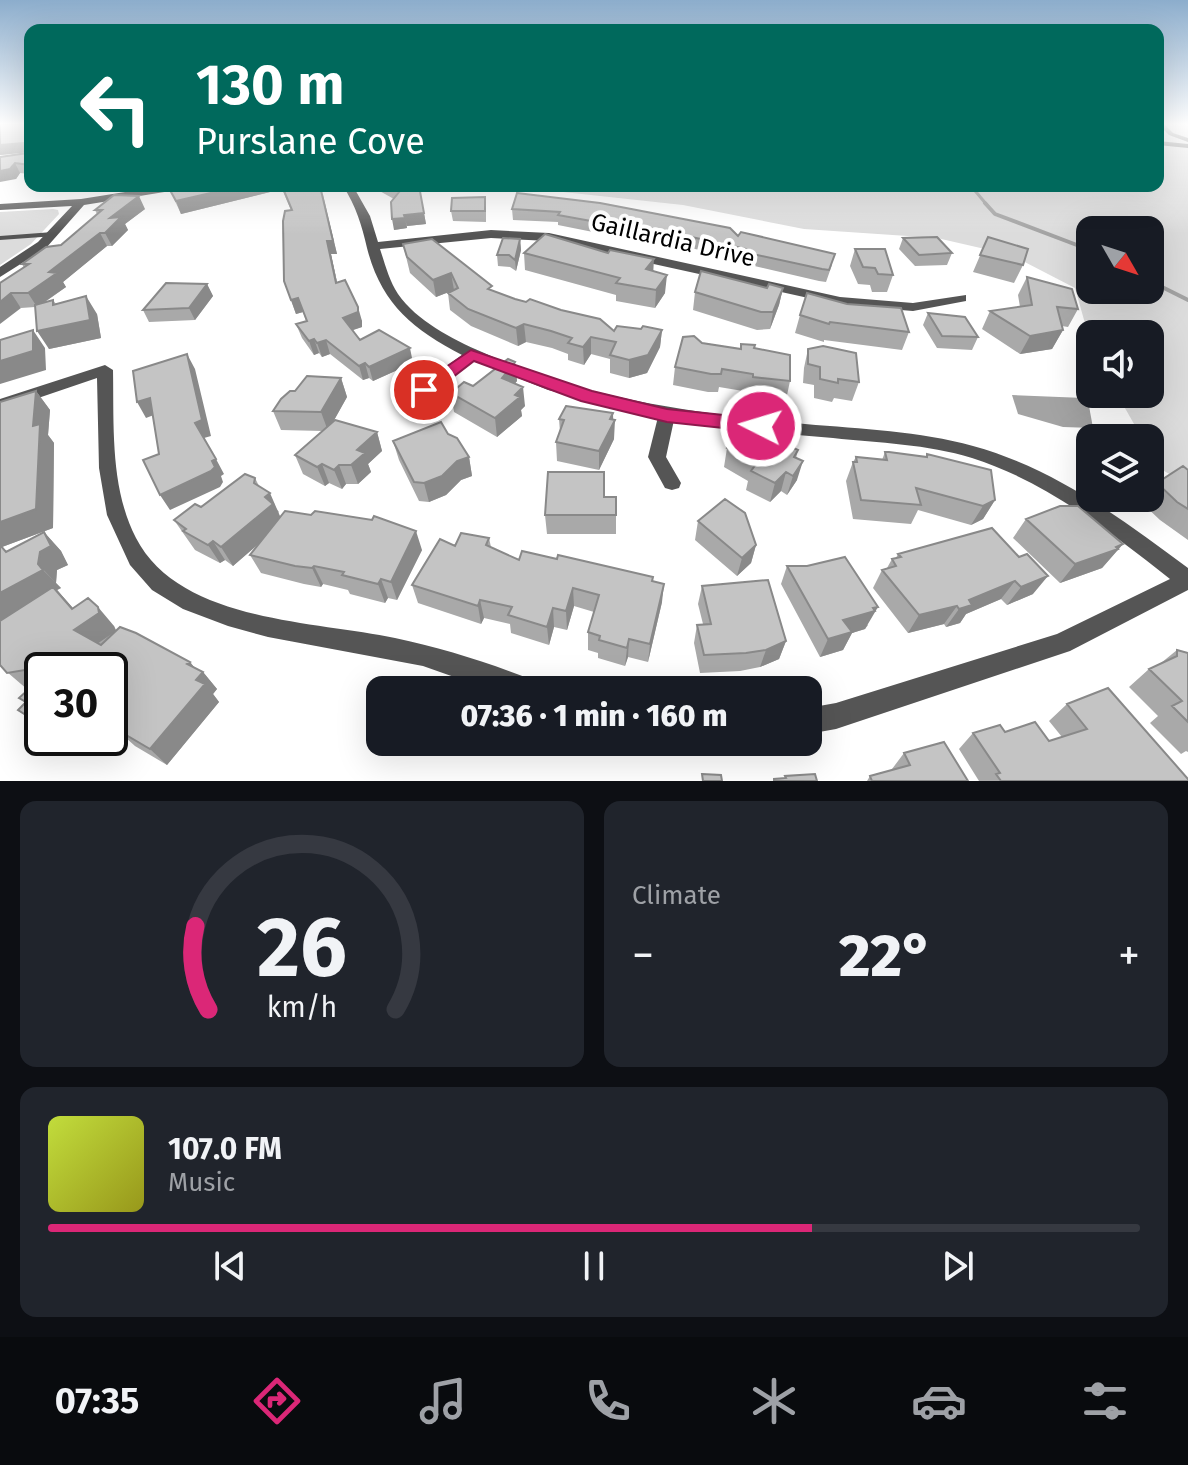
<!DOCTYPE html>
<html lang="en">
<head>
<meta charset="utf-8">
<style>
	:root { --surface:#171b24; --page:#20242c; --text:#f1f3f6; --muted:#9ea1a6; --line:#363941; --accent:#db2777 }
	body { margin:0; font-family:"Fira Sans",sans-serif; background:var(--page); color:var(--text); height:100vh; display:flex; flex-direction:column; font-size:30px; white-space:nowrap }
	* { box-sizing:border-box; margin:0 }
	p { font-size:26px; color:var(--muted) }
	.icon { flex:none; width:44px; height:44px; fill:none; stroke:currentColor; stroke-width:2; stroke-linecap:round; stroke-linejoin:round }
	.map { position:relative; height:781px; overflow:hidden }
	.drawer { display:flex; flex-direction:column; gap:20px; padding:20px; background:#0d0f14; flex:1 }
	.drawer>* { flex:none }
	.hud { position:absolute; left:24px; top:24px; width:1140px; height:168px; border-radius:16px; box-shadow:0 8px 32px #0002; background:#00695c; color:#fff; overflow:hidden }
	.needle { width:52px; rotate:129deg }
	.tools { position:absolute; left:1076px; top:216px; display:grid; gap:16px }
	.tools a { display:grid; place-items:center; width:88px; height:88px; border-radius:16px; background:var(--surface); box-shadow:0 8px 32px #0002; font-size:40px }
	.speed { position:absolute; left:24px; top:652px; display:flex; gap:16px; font-size:40px; font-weight:700; text-align:center }
	.speed>* { display:grid; place-content:center; width:104px; height:104px; border-radius:50%; background:var(--surface); box-shadow:0 8px 32px #0002; line-height:1 }
	.speed .limit { border:4px solid #111; border-radius:12px; background:#fff; color:#111 }
	.pin { position:absolute; display:grid; place-items:center; width:68px; height:68px; color:#fff; margin:-34px; border:4px solid #fff; border-radius:50%; box-shadow:0 2px 8px #0007 }
	.me { position:absolute; width:88px; margin:-44px; rotate:275deg; stroke-linejoin:round; filter:drop-shadow(0 0 6px #0008) }
	.turn { display:flex; align-items:center; gap:28px; height:168px; padding:0 40px; font-size:36px }
	.turn .icon { width:104px; height:104px; stroke-width:2.5 }
	.turn b { display:block; font-size:56px; line-height:68px }
	.big { font-size:60px; font-weight:800; line-height:1.1 }
	.drawer .card { flex:1; display:flex; flex-direction:column; justify-content:center; gap:12px; min-width:0; padding:0 28px; border-radius:16px; background:var(--page) }
	.drawer .dial { align-items:center; gap:0 }
	.dial svg { height:208px; overflow:visible; fill:none; stroke:var(--line); stroke-width:7; stroke-linecap:round; text-anchor:middle }
	.dial text { fill:var(--text); stroke:none }
	.song { display:flex; align-items:center; gap:24px }
	.cover { width:96px; height:96px; border-radius:12px; background:linear-gradient(135deg,hsl(70 70% 55%),hsl(60 70% 35%)) }
	.played { height:8px; border-radius:4px; background:linear-gradient(90deg,var(--accent) 70%,var(--line) 70%) }
	.keys { display:flex; justify-content:space-around; direction:ltr }
	.heat { display:flex; justify-content:space-between; align-items:center; font-size:44px; direction:ltr }
	.drawer .tiles { flex:1; display:grid; gap:20px; grid-template-columns:1fr 1fr }
	.card:last-child { grid-column:span 2 }
	.trip { position:absolute; left:366px; top:676px; width:456px; height:80px; border-radius:16px; background:var(--surface); box-shadow:0 8px 32px #0002; font-weight:800; line-height:80px; text-align:center }
	.tabs { display:flex; height:128px; justify-content:space-around; align-items:center; background:#090b0e; color:var(--muted) }
	.tabs .icon { width:56px; height:56px }
	.tabs .active { color:var(--accent) }
	.tabs b { font-size:36px; color:var(--text) }
	.map>svg:first-child { display:block }
	.green { fill:#dcdcdc; fill-rule:evenodd }
	.water { fill:#a3a3a3 }
	.lines { fill:none; stroke-linecap:round; stroke-linejoin:round }
	.stream-far1 { stroke:#a3a3a3; stroke-width:3 }
	.stream { stroke:#a3a3a3; stroke-width:4 }
	.service { fill:#555; fill-rule:evenodd }
	.minor { fill:#555; fill-rule:evenodd }
	.wall { fill:#a9a9a9 }
	.shaded-wall { fill:#898989 }
	.building { fill:#c4c4c4; stroke:#898989; stroke-width:2 }
	.route { fill:#db2777; stroke:#8e194d; stroke-width:2 }
	.labels { text-anchor:middle; dominant-baseline:central; stroke-width:8; stroke-linejoin:round; paint-order:stroke }
	.far-street-label { font-size:24px; fill:#000; stroke:#fff }
</style>
</head>
<body>
<div class="map">
<svg width="1188" height="781" viewBox="0 0 1188 781">
	<rect width="100%" height="100%" fill="#fff"/>
	<!-- green -->
	<path class="green" d="M1158 124H1188V484C1164 471 1150 468 1150 438H1142L1117 394H1150V334H1090V341L1075 288 1011 255 937 238 804 229 683 205 507 186H1158ZM1090 230H1150V290H1090Z
		M53 209 58 210 59 214 31 244 0 265V212Z"/>
	<!-- water -->
	<path class="water" d="M1012 395 1084 398 1089 406 1093 428 1063 427 1018 414Z"/>
	<g class="lines">
		<!-- stream-far1 -->
		<path class="stream-far1" d="M971 186 987 205"/>
		<!-- stream -->
		<path class="stream" d="M985 203 995 214 1090 250
			M1150 281 1188 300"/>
		<!-- service -->
		<path class="service" d="M1158 124H1164L1173 133 1188 138V142L1169 135Z
			M1158 141 1188 144V148L1158 145Z
			M53 232 57 234 56 236 0 240V236Z"/>
		<!-- minor -->
		<path class="minor" d="M163 186H188L183 189 84 205 46 248 0 277V267L38 242 72 206 0 210V204L81 199Z
			M343 186H353L370 216 378 242 491 230 549 233 840 297 913 303 966 295V301L913 311 840 305 549 241 491 238 380 249C385 264 389 280 398 294 417 321 452 339 482 352 584 399 694 413 805 424 862 429 919 431 973 446 1054 468 1122 519 1188 568V590L1070 651 836 729 808 734V708L836 703 1057 634 1170 579C1109 531 1047 482 972 458 927 444 879 443 833 438 780 434 727 428 674 420L666 457 681 483 679 488 672 490 665 488 648 457 658 417 548 390 474 360 411 408H399L397 404 399 400 462 355C412 329 381 303 367 248 362 226 356 206 343 186Z
			M105 365 113 370C114 425 110 488 136 538 179 622 314 621 395 638 442 648 490 663 535 681L538 690H491L423 666 268 637 228 626 183 609 152 590 130 565 107 515 99 468 97 378 0 411V399Z"/>
	</g>
	<!-- wall -->
	<path class="wall" d="M30 124V174L20 173 16 179 0 157 27 152 0 155Z
		M184 186H320L337 254H331L337 282 362 321V327L353 330 360 340 413 363 373 381 369 378 363 380 330 354 322 357 319 353 314 355 302 338 296 324 306 321 303 312 296 314 284 281 291 210 282 189 181 214 170 190Z
		M376 186H419L426 224 407 226V228L394 230V199L376 189Z
		M517 193 738 236 832 265 826 282 819 281 746 264 747 261 709 252 620 233 613 236 558 225V222L513 220 512 209Z
		M486 207V222L453 221 451 211Z
		M145 209 125 224 128 230 112 246H107L63 282 66 287 45 302 53 300 56 304 97 314 101 338 49 349 35 307 21 308 0 283 24 268 22 264 61 245 97 214 95 210Z
		M988 237 1023 265 1014 283 973 272Z
		M903 238 952 253 947 265 915 266 899 249Z
		M520 239 521 250 516 271 510 267 498 266 497 255Z
		M403 244 492 291 515 299 614 331 641 329 662 330 660 347 647 373 629 378 610 373V359L591 354 584 365 568 360V354L552 348 526 342 518 346 471 326 450 310 448 293 454 290 436 297 410 273Z
		M855 249 893 275 887 292H872L870 285 858 284 850 266Z
		M524 253 653 271 665 293 655 308 616 301V295L525 270Z
		M1027 277 1078 309 1068 327 1062 326 1063 330 1052 349 1020 354 982 329 990 311 1020 307 1018 295Z
		M207 284 213 296 195 320 149 322 143 310Z
		M783 288 779 305 770 329 757 330 693 310 695 292Z
		M928 313 978 337 972 350 937 348 923 325Z
		M800 315 909 332 902 350 824 340V342L795 333Z
		M702 343 741 349 754 348 790 381 786 400 749 395V392L719 387 718 392H708L673 385 675 367Z
		M808 349 859 382 852 401 834 398 832 402 814 398V385L803 383 804 368Z
		M515 362 517 381 514 384 525 406 521 410 522 416 497 437 454 412 451 393 473 386Z
		M341 378 347 397 333 422 377 432 382 451 368 464 371 472 358 484H346L342 489 329 483 325 486 303 474 295 455 323 431 281 430 273 411 295 391Z
		M36 391 50 410 48 435 54 443 53 528 2 547 7 552 44 532 61 551 68 565 57 570 56 583 61 588 57 590 73 608 114 626 116 630 190 662 194 667 203 672 217 689 213 694 219 702 167 765 135 746 116 729 118 727 112 723 110 725V670H42V728L18 710 25 703 19 698 28 690 0 666V402Z
		M613 413 614 439 599 470 557 461 556 442 560 432 559 419Z
		M448 434 469 457 472 476 461 480 446 495 429 502 419 501 399 460 393 441Z
		M746 441 798 450 796 458 797 480 787 495 781 491 770 502 746 490 748 481 724 467 727 448Z
		M885 452 926 457 927 454 995 500 983 519 971 525 918 510 911 524 853 519 846 481 853 462 856 457 882 460Z
		M1188 470V540L1160 520 1141 502 1144 498H1150V491L1157 483Z
		M255 478 259 486 279 512 278 513 280 517 422 550 397 600 388 598 385 603 350 594 348 590 323 584 321 587 304 584 261 573 250 555 260 542 233 566 225 560 220 563 195 550 174 520Z
		M616 497V534H547L545 515Z
		M1026 519 1123 544 1102 568 1060 583 1013 538Z
		M698 521 756 545 751 563 737 576 695 540Z
		M992 528 1033 594 1007 605 1001 599 966 614 960 623 946 627 944 624 908 633 873 588 882 570 887 568 892 559 896 558 898 554Z
		M489 538 491 547 519 560 653 581 662 602 648 662 628 657 625 666 598 658V653L588 650V632L594 612 574 606 567 630 554 627 549 645 511 633 510 624 484 618 481 624 418 603 412 585 455 546Z
		M787 566 868 625 865 629 852 633 843 650 820 657 781 584Z
		M702 586 786 641 779 659 760 667 740 671 700 673 694 643 697 625 703 624 698 604Z
		M1177 650 1188 653V752L1186 751 1181 754 1150 723 1158 716 1129 687 1149 669 1161 663Z
		M1067 704 1188 781H979L959 749 973 733 1005 732 1049 741 1062 737 1049 721Z
		M58 738H98L82 754Z
		M904 753 968 781H867L870 776 892 770V769Z"/>
	<!-- shaded-wall -->
	<path class="shaded-wall" d="M24 143 30 152 0 155V145Z
		M15 163 20 173 16 179 0 182V171Z
		M241 186H281L282 189 181 214 176 201Z
		M419 186 426 224 407 226 404 215Z
		M323 195 337 254H331L340 296 327 241Z
		M139 196 145 209 125 224 128 230 112 246 105 233 110 218Z
		M405 218 407 228 394 230 392 219Z
		M621 222 620 233 613 236V225Z
		M100 233 107 246 63 282 66 287 37 307 28 293 49 272Z
		M520 239 521 250 516 271 515 260Z
		M654 259 653 276 646 269Z
		M451 273 454 290 436 297 433 280Z
		M667 275 665 293 655 308 656 290Z
		M207 284 213 296 195 320 189 308Z
		M783 288 779 305 770 329 773 312Z
		M11 293 21 308 0 324V302Z
		M86 296 97 314 101 338 49 349 37 331Z
		M298 298 303 312 296 314 291 300Z
		M358 307 362 321V327L347 332 343 318Z
		M524 324 526 342 518 346 516 328Z
		M33 330 45 348 46 370 0 384V361Z
		M662 330 660 347 647 373 629 378V360Z
		M1063 330 1052 349 1020 354 1030 336Z
		M591 337V354L584 365 583 347Z
		M314 339 319 353 314 355 309 341Z
		M326 340 330 354 322 357 317 343Z
		M410 348 413 363 373 381 369 367Z
		M187 354 195 369 211 436 204 438 195 423Z
		M515 362 517 381 504 397 502 378Z
		M365 363 369 378 363 380 359 366Z
		M341 378 347 397 328 431 321 412Z
		M523 387 525 406 521 410 522 416 497 437 495 418Z
		M36 391 50 410 48 435 54 443 53 528 2 547 18 563 0 548V522L33 426Z
		M150 398 159 413 146 418 137 402Z
		M613 413V424L615 420 614 439 599 470V451Z
		M377 432 382 451 368 464 371 472 358 484 351 465 357 450Z
		M469 457 472 476 461 480 446 495 429 502 424 483 457 461Z
		M216 459 224 474 221 476 223 482 220 487 170 510 160 495Z
		M803 461 797 480 787 495 793 476Z
		M322 464 329 483 325 486 317 467Z
		M339 465 346 484 342 489 334 470Z
		M786 472 781 491 770 502 775 483Z
		M270 493 283 523 233 566 221 547Z
		M995 500 983 519 971 525 983 506Z
		M416 531 422 550 397 600 391 582Z
		M44 532 61 551 68 565 57 570 56 583 38 564Z
		M213 541 225 560 220 563 208 545Z
		M1123 544 1102 568 1060 583 1075 564Z
		M756 545 751 563 737 576 742 558Z
		M314 566 323 584 321 587 312 568Z
		M43 570 61 588 57 590 85 622 98 607 114 626 116 631 91 648 0 622V593Z
		M1048 576 1033 594 1007 605 1021 587Z
		M381 579 388 598 385 603 378 584Z
		M1015 581 1001 599 966 614 960 623 946 627 959 609 969 600Z
		M664 584 662 602 648 662 650 644Z
		M573 588 574 606 567 630 566 611Z
		M480 600 484 618 481 624 478 606Z
		M957 606 944 624 908 633 919 615Z
		M878 607 865 629 852 633 843 650 820 657 828 639 843 620Z
		M553 608 554 627 549 645 547 627Z
		M629 639 628 657 625 666 627 648Z
		M786 641 779 659 760 667 766 650Z
		M190 662 200 675 203 672 217 689 213 694 219 702 167 765 150 749 196 680 187 664Z
		M62 738H98L82 754Z"/>
	<!-- building -->
	<path class="building" d="M0 124H30V165L15 163 10 169 0 171V157L27 153 28 145 24 143 0 145Z
		M184 186H241L176 201 170 190Z
		M282 186H320L333 241H327L336 283 345 280 358 307V312L343 318 360 340 379 330 410 348 369 367 365 363 359 366 326 340 317 343 314 339 309 341 296 324 307 321 298 298 291 300 284 281 283 221 285 211 292 210Z
		M388 186H419L424 213 404 215 405 218 392 219 391 202 399 192Z
		M517 193 600 203 730 228 738 236 741 232 835 254 829 270 822 269 748 253 750 250 710 241 621 222 613 225 558 215 560 212 512 209Z
		M114 195 139 196 110 218 121 217 105 233H100L49 272 57 273 28 293H11L0 302V283L29 264H22L46 247 61 245 102 210H95Z
		M485 197V211H451L452 198Z
		M545 234 608 253 610 250 654 259 646 269 667 275 656 290 616 283 620 278 524 253Z
		M937 237 952 253 919 255 903 238Z
		M988 237 1028 249 1023 265 980 255Z
		M503 238 520 239 515 260 509 255H497Z
		M432 239 492 286 488 289 515 299 526 302 530 299 561 310 600 319 614 331 617 326 641 329 643 326 662 330 648 355 629 360 610 355 616 342 591 337 583 347 568 343 572 338 551 331 524 324 516 328 468 309 448 293 458 288 451 273 433 280 407 257 403 244Z
		M855 249H885L893 275 878 274 875 268 863 267Z
		M701 271 767 288 769 284 783 288 773 312H761L695 292Z
		M1027 277 1072 289 1078 309 1057 307 1063 330 1030 336 990 311 1032 305Z
		M166 283 207 284 189 308 143 310Z
		M807 293 847 304 901 308 909 332 830 322 829 324 800 315Z
		M86 296 90 320 37 331 35 305 53 300V305Z
		M928 313 965 317 978 337 942 336Z
		M33 330V351L0 361V340Z
		M694 336 702 343 741 349V344L755 345 754 348 790 355V381L753 377V374L722 369 721 374H711L675 367 683 337Z
		M823 346 856 353 859 382 838 379V383L820 379V367L808 364V349Z
		M187 354 202 420 195 423 216 459 212 461 215 467 211 471 160 495 143 460 159 454 150 398 137 402 133 371Z
		M508 359 515 362 502 378 523 387 515 395 520 397 495 418 451 393 464 382 473 386Z
		M307 376 341 378 321 412 273 411 281 399 290 391H295Z
		M36 391 33 426 40 424 36 509 0 522V402Z
		M566 406 613 413 610 419 615 420 599 451 556 442 564 420 559 419Z
		M335 420 377 432 357 450 365 453 351 465H339L334 470 322 464 317 467 295 455Z
		M441 422 448 434 457 438 469 457 457 461 442 476 424 483 414 482 393 441Z
		M760 433 798 450 794 457 803 461 793 476 786 472 775 483 751 471 756 464 727 448 736 436 746 441 756 439Z
		M885 452H889L927 457V454L991 470 995 500 983 506 916 488 921 505 861 500 853 462H857L856 457 887 460Z
		M1183 466 1188 470V509L1177 502 1157 483Z
		M548 472H604V497H616V515H545Z
		M245 474 255 478 254 483 270 493 265 497 273 504 221 547 213 541 208 545 183 531 186 529 174 520 195 504 201 507Z
		M725 499 745 513 756 545 742 558 698 521Z
		M1060 506H1078L1123 544 1116 547 1118 549 1075 564 1026 519Z
		M285 511 311 515 315 511 372 520 374 516 416 531 391 582 381 579 378 584 342 575 344 572 314 566 312 568 295 566 250 555Z
		M992 528 1019 557 1027 554 1048 576 1021 587 1015 581 969 600 972 605 959 609 957 606 919 615 882 570 896 566 892 559 901 557 898 554Z
		M44 532 51 546 40 552 38 564 43 570 0 593V545L6 552Z
		M461 533 489 538 486 545 519 560 522 551 557 559 558 555 653 577 652 581 664 584 650 644 629 639 627 648 599 640 600 636 588 632 599 595 573 588 566 611 553 608 547 627 508 615 512 607 480 600 478 606 412 585 440 539 455 546Z
		M845 557 878 607 873 608 875 611 843 620 852 632 828 639 787 566H807Z
		M768 580 786 641 766 650 746 653 704 655 697 625 711 624 702 586Z
		M53 587 72 609 88 598 98 607 99 613 74 630 101 645 120 627 136 633 190 662 187 664 203 672 196 680 205 684 150 749 116 729 122 724 110 717V670H49L55 665 7 673 0 665V621Z
		M1177 650 1188 653V722L1172 706 1182 701 1149 669 1177 656Z
		M42 677V725L18 710 26 702 19 698Z
		M1108 688 1188 779V781H1001L996 774 1000 773 973 733 1000 725 1005 732 1035 722 1049 741 1087 729 1067 704Z
		M944 742 968 781H872L870 776 910 765 904 753Z
		M702 774 721 775 722 781H703Z
		M815 774 817 781H774V779L786 778 785 776Z"/>
	<!-- sky -->
	<linearGradient id="sky" x2="0" y2="1"><stop stop-color="#8cadcc"/><stop offset="0.53" stop-color="#fff"/><stop offset="1" stop-color="#fff" stop-opacity="0"/></linearGradient>
	<rect width="1188" height="234" fill="url(#sky)"/>
	<!-- route -->
	<path class="route" d="M471 350 592 391 667 409 761 419 771 426 761 432 667 422 581 401 474 361 431 394H418L415 390 418 386Z"/>
	<g class="labels">
		<!-- far-street labels -->
		<g class="far-street-label">
			<text transform="translate(673 240) rotate(13)">Gaillardia Drive</text>
		</g>
	</g>
</svg>
<div class="tools">
<a><svg class="needle" viewBox="-14 -14 28 28"><path d="M0-13l5 13h-10z" fill="#e53935"/><path d="M0 13l5-13h-10z" fill="#9ea1a6"/></svg></a>
<a><svg class="icon" aria-label="sound" viewBox="0 0 24 24"><path d="M4 9h4l5-4v14l-5-4H4zM17 9q2 3 0 6"/></svg></a>
<a><svg class="icon" aria-label="layers" viewBox="0 0 24 24"><path d="M12 4l9 5-9 5-9-5zM3 14l9 5 9-5"/></svg></a>
</div>
<div class="speed"><div class="limit">30</div></div>
<div class="pin" style="left:424px;top:390px;background:#d93025"><svg class="icon" aria-label="arrive" viewBox="0 0 24 24"><path d="M6 21V4h12l-3 4 3 4H6"/></svg></div>
<svg class="me" style="left:761px;top:426px" viewBox="-20 -20 40 40"><circle r="17" fill="#db2777" stroke="#fff" stroke-width="3"/><path d="M0-11L8 9 0 5-8 9z" fill="#fff"/></svg>
<div class="trip">07:36 · 1 min · 160 m</div>
<div class="hud">
<div class="turn"><svg class="icon" aria-label="left" viewBox="0 0 24 24"><path d="M17 20v-9H6M10 6l-5 5 5 5"/></svg><div><b>130 m</b>Purslane Cove</div></div>
</div>
</div>
<section class="drawer">
<div class="tiles">
<div class="card dial"><svg viewBox="0 0 100 80">
<path d="M14 69A42 42 0 1 1 86 69"/>
<path d="M14 69A42 42 0 0 1 9 37" stroke="#db2777"/>
<text x="50" y="56" font-size="32" font-weight="700">26</text>
<text x="50" y="72" font-size="11">km/h</text>
</svg></div>
<div class="card"><p>Climate</p>
<div class="heat"><a>−</a><b class="big">22°</b><a>+</a></div>
</div>
<div class="card">
<div class="song"><i class="cover"></i><div><b>107.0 FM</b><p>Music</p></div></div>
<div class="played"></div>
<div class="keys"><svg class="icon" aria-label="previous" viewBox="0 0 24 24"><path d="M18 5L8 12l10 7zM5 5v14"/></svg><svg class="icon" aria-label="pause" viewBox="0 0 24 24"><path d="M8 5v14M16 5v14"/></svg><svg class="icon" aria-label="next" viewBox="0 0 24 24"><path d="M6 5l10 7-10 7zM19 5v14"/></svg></div>
</div>
</div>
</section>
<nav class="tabs">
<b>07:35</b>
<svg class="icon active" aria-label="directions" viewBox="0 0 24 24"><path d="M12 3l9 9-9 9-9-9zM9 14v-3h6M13 9l2 2-2 2"/></svg>
<svg class="icon" aria-label="music" viewBox="0 0 24 24"><path d="M9 18V5l10-2v13"/><circle cx="6" cy="18" r="3"/><circle cx="16" cy="16" r="3"/></svg>
<svg class="icon" aria-label="phone" viewBox="0 0 24 24"><path d="M5 4h4l2 5-3 2q2 4 5 5l2-3 5 2v4C11 20 4 13 5 4z"/></svg>
<svg class="icon" aria-label="climate" viewBox="0 0 24 24"><path d="M12 3v18M4 7l16 10M4 17L20 7"/></svg>
<svg class="icon" aria-label="car" viewBox="0 0 24 24"><path d="M5 17H2v-5l4-1 3-4h7l3 4 3 1v5h-3M9 17h6M6 11h13"/><circle cx="7" cy="17" r="2"/><circle cx="17" cy="17" r="2"/></svg>
<svg class="icon" aria-label="filters" viewBox="0 0 24 24"><path d="M4 7h16M4 17h16"/><circle cx="9" cy="7" r="2"/><circle cx="15" cy="17" r="2"/></svg>
</nav>
</body>
</html>
